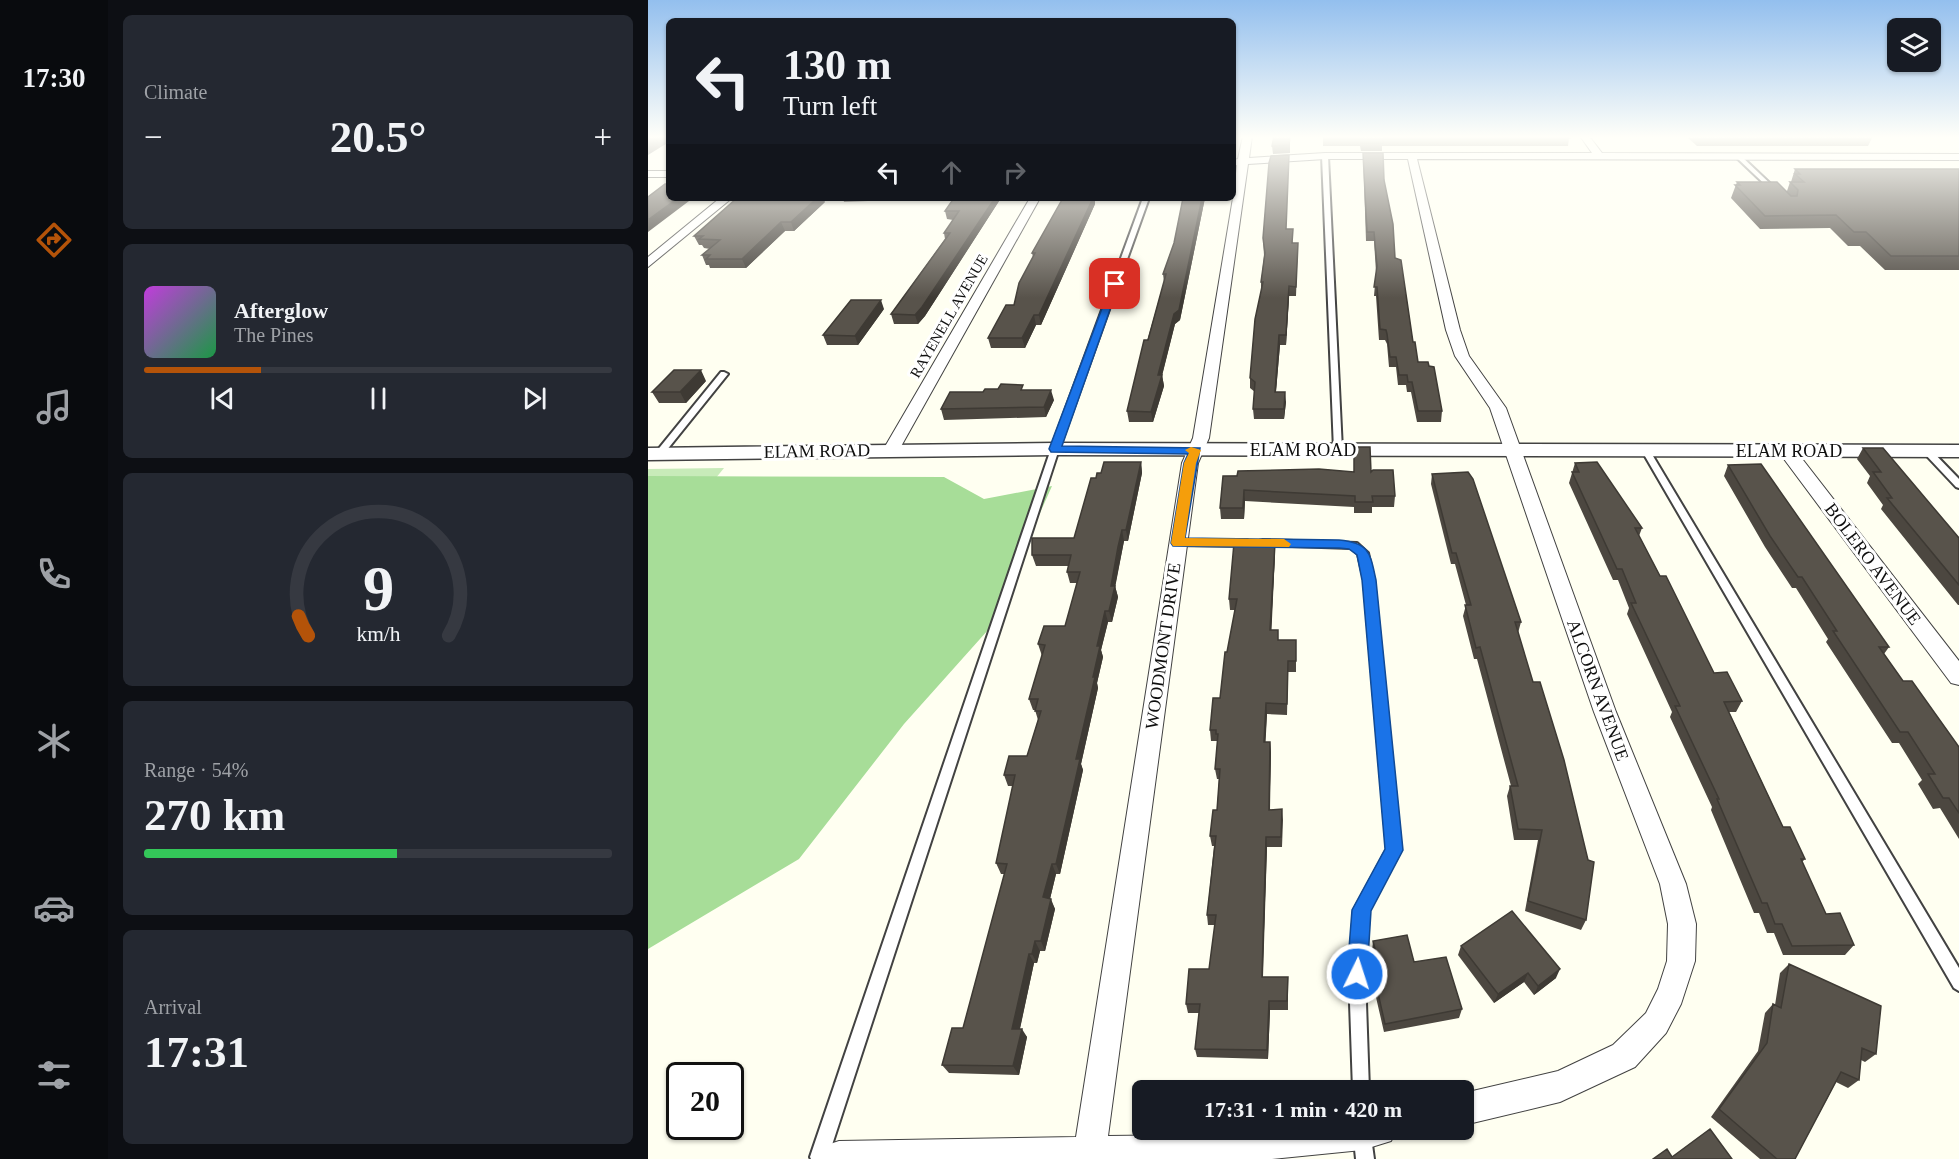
<!DOCTYPE html>
<html lang="en">
<head>
<meta charset="utf-8">
<style>
	:root { --surface:#171b24; --page:#242831; --text:#f1f3f6; --muted:#9ea1a6; --line:#363941; --accent:#b45309 }
	body { margin:0; font-family:"Times New Roman",serif; background:var(--page); color:var(--text); height:100vh; display:flex; flex-direction:column; font-size:22px; white-space:nowrap }
	* { box-sizing:border-box; margin:0 }
	p { font-size:20px; color:var(--muted) }
	.icon { flex:none; width:33px; height:33px; fill:none; stroke:currentColor; stroke-width:2; stroke-linecap:round; stroke-linejoin:round }
	.map { position:relative; flex:1; overflow:hidden }
	.side { display:flex; flex-direction:column; gap:15px; padding:15px; background:#0d0f14; width:540px }
	.side>* { flex:none }
	.hud { position:absolute; left:18px; top:18px; width:570px; height:183px; border-radius:9px; box-shadow:0 2px 4px #0004; background:#171b24; color:var(--text); overflow:hidden }
	.fabs { position:absolute; left:1239px; top:18px; display:grid; gap:12px }
	.fabs a { display:grid; place-items:center; width:54px; height:54px; border-radius:9px; background:var(--surface); box-shadow:0 2px 4px #0004; font-size:30px }
	.speed { position:absolute; left:18px; top:1062px; display:flex; gap:12px; font-size:30px; font-weight:700; text-align:center }
	.speed>* { display:grid; place-content:center; width:78px; height:78px; border-radius:50%; background:var(--surface); box-shadow:0 2px 4px #0004; line-height:1 }
	.speed .limit { border:3px solid #111; border-radius:9px; background:#fff; color:#111 }
	.pin { position:absolute; display:grid; place-items:center; width:51px; height:51px; color:#fff; margin:-26px; border-radius:12px; box-shadow:0 3px 9px #0006 }
	.me { position:absolute; width:66px; margin:-33px; rotate:4deg; stroke-linejoin:round; filter:drop-shadow(0 0 4px #0008) }
	.turn { display:flex; align-items:center; gap:21px; height:126px; padding:0 18px; font-size:27px }
	.turn .icon { width:78px; height:78px; stroke-width:2.5 }
	.turn b { display:block; font-size:42px; line-height:51px }
	.lanes { display:flex; align-items:center; height:57px; padding:0 18px; background:#0003; justify-content:center; gap:30px; direction:ltr }
	.lanes .off { opacity:.35 }
	.big { font-size:45px; font-weight:800; line-height:1.1 }
	.side .card { flex:1; display:flex; flex-direction:column; justify-content:center; gap:9px; min-width:0; padding:0 21px; border-radius:9px; background:var(--page) }
	.side .dial { align-items:center; gap:0 }
	.dial svg { height:156px; overflow:visible; fill:none; stroke:var(--line); stroke-width:7; stroke-linecap:round; text-anchor:middle }
	.dial text { fill:var(--text); stroke:none }
	.song { display:flex; align-items:center; gap:18px }
	.cover { width:72px; height:72px; border-radius:9px; background:linear-gradient(135deg,hsl(290 70% 55%),hsl(140 70% 35%)) }
	.played { height:6px; border-radius:3px; background:linear-gradient(90deg,var(--accent) 25%,var(--line) 25%) }
	.keys { display:flex; justify-content:space-around; direction:ltr }
	.heat { display:flex; justify-content:space-between; align-items:center; font-size:33px; direction:ltr }
	.charge { height:9px; border-radius:4px; background:linear-gradient(90deg,#34c759 54%,var(--line) 0) }
	.trip { position:absolute; left:484px; top:1080px; width:342px; height:60px; border-radius:9px; background:var(--surface); box-shadow:0 2px 4px #0004; font-weight:800; line-height:60px; text-align:center }
	main { display:flex; flex:1; min-height:0 }
	.tabs { display:flex; flex-direction:column; width:108px; justify-content:space-around; align-items:center; background:#090b0e; color:var(--muted) }
	.tabs .icon { width:42px; height:42px }
	.tabs .selected { color:var(--accent) }
	.tabs b { font-size:27px; color:var(--text) }
	.map>svg:first-child { display:block }
	.green { fill:#c8ebb9 }
	.forest { fill:#a7dd98 }
	.lines { fill:none; stroke-linecap:round; stroke-linejoin:round }
	.service-casing { stroke:#424242; stroke-width:4 }
	.minor-casing { stroke:#424242; stroke-width:2 }
	.tertiary-casing { stroke:#424242; stroke-width:3 }
	.service { fill:#fff; fill-rule:evenodd }
	.minor { fill:#fff; fill-rule:evenodd }
	.tertiary { fill:#fff; fill-rule:evenodd }
	.wall { fill:#4c4740 }
	.shaded-wall { fill:#3e3a34 }
	.building { fill:#58534b; stroke:#3e3a34; stroke-width:1.5 }
	.route { fill:#1a73e8; stroke:#114b97; stroke-width:1.5 }
	.slow { fill:#f59e0b }
	.labels { text-anchor:middle; dominant-baseline:central; stroke-width:6; stroke-linejoin:round; paint-order:stroke }
	.far-street-label { font-size:15px; fill:#0f0f0f; stroke:#fff }
	.street-label { font-size:18px; fill:#0f0f0f; stroke:#fff }
</style>
</head>
<body>
<main>
<nav class="tabs">
<b>17:30</b>
<svg class="icon selected" aria-label="directions" viewBox="0 0 24 24"><path d="M12 3l9 9-9 9-9-9zM9 14v-3h6M13 9l2 2-2 2"/></svg>
<svg class="icon" aria-label="music" viewBox="0 0 24 24"><path d="M9 18V5l10-2v13"/><circle cx="6" cy="18" r="3"/><circle cx="16" cy="16" r="3"/></svg>
<svg class="icon" aria-label="phone" viewBox="0 0 24 24"><path d="M5 4h4l2 5-3 2q2 4 5 5l2-3 5 2v4C11 20 4 13 5 4z"/></svg>
<svg class="icon" aria-label="climate" viewBox="0 0 24 24"><path d="M12 3v18M4 7l16 10M4 17L20 7"/></svg>
<svg class="icon" aria-label="car" viewBox="0 0 24 24"><path d="M5 17H2v-5l4-1 3-4h7l3 4 3 1v5h-3M9 17h6M6 11h13"/><circle cx="7" cy="17" r="2"/><circle cx="17" cy="17" r="2"/></svg>
<svg class="icon" aria-label="filters" viewBox="0 0 24 24"><path d="M4 7h16M4 17h16"/><circle cx="9" cy="7" r="2"/><circle cx="15" cy="17" r="2"/></svg>
</nav>
<section class="side">
<div class="card"><p>Climate</p>
<div class="heat"><a>−</a><b class="big">20.5°</b><a>+</a></div>
</div>
<div class="card">
<div class="song"><i class="cover"></i><div><b>Afterglow</b><p>The Pines</p></div></div>
<div class="played"></div>
<div class="keys"><svg class="icon" aria-label="previous" viewBox="0 0 24 24"><path d="M18 5L8 12l10 7zM5 5v14"/></svg><svg class="icon" aria-label="pause" viewBox="0 0 24 24"><path d="M8 5v14M16 5v14"/></svg><svg class="icon" aria-label="next" viewBox="0 0 24 24"><path d="M6 5l10 7-10 7zM19 5v14"/></svg></div>
</div>
<div class="card dial"><svg viewBox="0 0 100 80">
<path d="M14 69A42 42 0 1 1 86 69"/>
<path d="M14 69A42 42 0 0 1 9 59" stroke="#b45309"/>
<text x="50" y="56" font-size="32" font-weight="700">9</text>
<text x="50" y="72" font-size="11">km/h</text>
</svg></div>
<div class="card"><p>Range · 54%</p><b class="big">270 km</b><div class="charge"></div></div>
<div class="card"><p>Arrival</p><b class="big">17:31</b></div>
</section>
<div class="map">
<svg width="1311" height="1159" viewBox="0 0 1311 1159">
	<rect width="100%" height="100%" fill="#fffff1"/>
	<!-- green -->
	<path class="green" d="M76 468 0 562V469Z"/>
	<!-- forest -->
	<path class="forest" d="M0 476 296 477 336 499 404 486 340 630 256 724 151 859 0 949Z"/>
	<g class="lines">
		<!-- service casing -->
		<g class="service-casing">
			<path id="service" d="M677 154 680 156 694 450 690 453 686 450 674 156Z
				M1089 156H1093L1130 191V193H1126L1089 158Z
				M495 198H501L411 449 183 1148 195 1151 198 1157 197 1159H163L162 1157 403 449Z
				M73 372H76L80 374 14 456H8L7 454 8 452Z
				M998 448 1002 451 1311 968V991L1306 988 994 451Z
				M1279 448 1282 449 1311 479V488L1308 487 1276 453V449Z
				M530 540H599L604 543 599 546 526 545 525 543 526 541Z
				M615 540 709 543 720 553 726 580 753 850 720 911 717 974 721 1090H705L701 974 706 910 739 849 716 580 710 554 703 548 611 545 610 543 611 541Z
				M705 1130H722L726 1159H708Z"/>
		</g>
		<!-- minor casing -->
		<g class="minor-casing">
			<path id="minor" d="M595 136H604L601 158 677 153H944L932 136H941L954 153 1311 154V160L769 159 812 330 821 356 858 408 968 712 1038 884 1048 924 1047 961 1033 1004 1018 1033 987 1067 912 1102 816 1125V1093L910 1071 965 1045 998 1013 1010 989 1019 961 1020 924 1012 884 946 712 842 408 807 356 798 330 760 159H677L600 164 561 438 550 463 460 1136 542 1135 596 1130H748L743 1141 714 1150 624 1159H176L179 1145 191 1141 428 1137 534 463 545 438 585 198 589 165 585 166V160L590 159Z
				M0 171H21V177H0Z
				M72 198H84L0 267V257Z
				M382 198H392L251 450 243 455 237 454 235 450Z
				M1139 446 1145 447 1311 661V685L1303 683 1133 455 1131 451 1133 447Z"/>
		</g>
		<!-- tertiary casing -->
		<g class="tertiary-casing">
			<path id="tertiary" d="M407 443 1311 445V457L407 455 0 460V448Z"/>
		</g>
		<!-- service -->
		<use href="#service" class="service"/>
		<!-- minor -->
		<use href="#minor" class="minor"/>
		<!-- tertiary -->
		<use href="#tertiary" class="tertiary"/>
	</g>
	<!-- wall -->
	<path class="wall" d="M642 136V153L625 154 624 146Z
		M675 136 921 138 920 146H734V151H713L712 146H675Z
		M1038 136H1225L1220 146H1049Z
		M715 153 736 180 747 258 765 342 770 362 794 411 793 422H769L763 392H759L758 385H750L748 367H741L739 344 737 340H731L728 296H726L728 272 726 241H718Z
		M1147 169H1311V270H1237L1212 246H1200L1182 228 1112 229 1083 198 1089 182 1139 191 1142 182H1144H1143Z
		M195 198H226L220 201 196 202Z
		M284 198H353L277 316 270 324H246L243 314 297 239 296 233 305 220 299 219 297 211 306 199H284Z
		M535 198H557L532 320 527 324 514 375 516 386 505 422H481L479 411 516 282 515 274 526 243Z
		M447 200V204L393 325H388L377 348H343L340 338 366 305 385 257 384 253Z
		M177 202 146 231H137L98 268H62L61 265H58L54 255 62 249 56 248 54 245H51L46 236Z
		M639 229 645 243H650L648 296H641L638 345H632L628 392 638 402 636 419H606L605 409 607 392 602 388V378L613 291V282L616 256 615 238Z
		M236 309 210 345H179L175 335Z
		M58 381 38 403H11L4 392Z
		M376 390 406 400 398 417 296 420 293 409 335 392Z
		M706 447 723 472 747 496 746 507H724V513H706V507L597 501 596 519H573L572 508 575 476 706 472Z
		M1215 448 1311 538V605H1310L1233 509 1235 505 1219 483 1222 476 1209 459Z
		M493 462 494 473 480 541H476L467 586 470 597 464 622H460L453 650 455 657 449 683 450 688 433 764 435 770 412 874H408L402 899 407 909 397 951H392L389 963H386L372 1029 379 1037 371 1075 301 1073 294 1065 315 1028 357 874H353L348 863 365 786H360L356 775 379 756 390 720 387 710H385L381 699 394 656 390 644 417 626 429 583H422L419 572 421 566H388L384 555 426 538 448 478 453 473Z
		M927 463 994 528 991 536 1012 576 1066 673 1094 701 1088 712H1081L1135 827 1157 859 1154 862 1178 914 1206 945 1197 955H1135L1126 933H1119L1111 913H1106L1063 810 1064 807 1022 717 1024 712 979 614 981 608 970 580H965L921 483Z
		M1080 465 1241 647 1236 654 1255 681 1311 747V839L1292 808 1285 809 1270 784 1274 780 1251 743H1244L1178 642 1180 639 1148 588H1144L1117 547 1076 476Z
		M784 474 873 622 870 633 938 920 933 930 877 911 890 840H866L859 796 862 786H863L829 659H826L815 616 818 605 807 564H803L783 484Z
		M627 543V554L623 630 630 640H648V672H640L639 715 619 714 617 742H622L623 753 622 810 634 809 635 820 634 847H619L615 977H640V1010H622L620 1059 549 1057 547 1049 551 1013H540L538 1004 561 969 567 925H560L559 915 566 846H564L562 836 569 810 571 779H569L567 769 569 745V741H563L562 730 572 698 587 610H582L581 599Z
		M725 941 766 962 814 1009 811 1018 736 1032 724 980 725 971 728 970 724 951Z
		M813 946 908 978 886 995 876 982 846 1003 810 955Z
		M1141 964 1228 1054 1217 1062 1213 1060 1211 1080 1200 1088 1188 1082 1147 1159H1112L1063 1117 1110 1051 1117 1013 1125 1004 1127 1005 1132 973Z"/>
	<!-- shaded-wall -->
	<path class="shaded-wall" d="M15 136H21V142L0 155V144Z
		M30 198H45L0 232V220Z
		M169 198H175L177 202 146 231 143 222Z
		M219 198H226L220 201Z
		M347 198H353L277 316 270 324 267 315Z
		M444 198H448L447 200V204L393 325 391 315Z
		M554 198H557L532 320 527 324 514 376V375L516 386 505 422 503 412 510 375Z
		M133 222 137 231 98 268 94 259Z
		M641 286V296L638 345V335Z
		M233 300 236 309 210 345 207 336Z
		M386 315 388 325 377 348 374 338Z
		M631 335 632 345 627 402V392Z
		M53 370 58 381 38 403 32 392Z
		M403 390 406 400 398 417 396 407Z
		M637 392 638 402 636 419V409Z
		M493 462 494 473 480 541 478 530Z
		M596 490 597 501 596 519 595 508Z
		M474 530 476 541 467 588V586L470 597 464 622 461 611 463 586Z
		M627 543V554L623 641 622 630Z
		M457 611 460 622 453 650 455 657 449 683 450 688 433 764 435 770 412 874 408 864 445 677 449 646Z
		M618 703 619 714 617 753 616 742Z
		M622 742 623 753 621 820V810Z
		M618 837 619 847 614 986V977Z
		M404 864 408 874 400 907 395 897Z
		M403 899 407 909 397 951 393 941Z
		M387 941 392 951 389 963 384 954Z
		M381 954 386 963 370 1037 364 1029Z
		M912 969 908 978 886 995 890 986Z
		M880 973 876 982 846 1003 850 994Z
		M621 1001 622 1010 620 1059 619 1050Z
		M374 1029 379 1037 371 1075 365 1066Z"/>
	<!-- building -->
	<path class="building" d="M0 136H15L0 144Z
		M626 136H642L641 145 624 146Z
		M675 136H918L921 138H735V143H713L712 138H676Z
		M715 153H735L736 180 745 224 747 258 753 260 765 342H767L770 362H780L781 366 786 367 794 411H770L764 382H760L759 375H751L748 357H742L739 334 738 330 732 329 729 287H726L729 266 726 232H719Z
		M641 155 638 229H645L644 243H650L648 287 641 286 638 335H631L627 392H637L636 409H605L607 382 602 378 607 319 615 282H613L617 253 615 238 621 163 623 156Z
		M1147 169H1311V256H1243L1218 232H1206L1188 215 1117 216 1087 185H1092L1089 182H1129L1143 196H1149L1150 190 1142 182H1156L1147 174H1152Z
		M17 184H21V198H30L0 220V197Z
		M89 198H169L143 222H133L94 259H58L62 255H54L72 240 51 239 55 236H46Z
		M306 198H347L274 307 267 315 243 314 302 233H296L311 211H297Z
		M415 198H445L391 315H386L374 338H340L358 305H366L371 283 387 253H384Z
		M535 198H554L531 310 526 314 510 375H514L503 412 479 411 496 340H500L518 274H515L526 243Z
		M203 300H233L207 336 175 335Z
		M26 370H53L32 392H4Z
		M353 384 375 385 373 390H403L396 407 293 409 302 392H335L337 389H350Z
		M706 447H722L723 472 725 470H745L747 496H724L725 502H707V496L596 490 595 508H572L575 476H589L590 471 671 469 706 472Z
		M1215 448H1235L1311 538V585L1239 498H1244L1225 472H1233Z
		M456 462H493L478 530H474L470 547 463 586H467L461 611H457L449 646H452L445 677H447L428 759H432L422 803 408 864H404L395 897 403 899 393 941H387L384 954H381L364 1029H374L365 1066 294 1065 304 1028H315L359 864 348 863 367 775H356L361 756H379L393 711H387L390 699H381L397 645 390 644 396 626H417L432 572H419L423 555H384V538H426L443 478H448L449 473H453Z
		M949 462 994 528H987L1012 576H1018L1066 673 1079 672 1094 701 1076 702 1135 827H1142L1157 859H1153L1178 914 1192 913 1206 945 1144 946 1134 924H1127L1119 903H1114L1069 799H1071L1027 706H1032L983 603H988L974 569H969L924 472H931L927 463Z
		M1113 464 1241 647H1231L1255 681H1264L1311 747V813L1301 798H1295L1280 774H1287L1260 732H1252L1185 631H1189L1154 577H1150L1122 536 1080 465Z
		M820 472 825 479 873 622H867L885 682H892L916 760 940 860 946 862 938 920 880 901 894 830 870 829 862 786H870L832 647 828 648 817 605H823L808 553H804L784 474Z
		M586 543H627L622 630H630V640H648V661H640L639 704 618 703 616 742H622L621 810 634 809 633 837H618L614 977H640L639 1001H621L619 1050 547 1049 552 1004H538L541 969H561L568 915H559L568 836H562L565 810H569L572 769H567L570 734H568V730H562L565 698H572L577 652H579L589 599H581Z
		M864 911 912 969 890 986 880 973 850 994 813 946Z
		M759 935 766 962 798 957 814 1009 737 1024 725 971 732 969 725 941Z
		M1141 964 1233 1006 1228 1054 1214 1048 1211 1080 1193 1072 1147 1159H1129L1071 1109 1119 1043 1125 1004 1133 1008Z
		M1062 1129 1084 1159H1005L1019 1149 1024 1157Z"/>
	<!-- sky -->
	<linearGradient id="sky" x2="0" y2="1"><stop stop-color="#93bfee"/><stop offset="0.46" stop-color="#fffff9"/><stop offset="1" stop-color="#fffff9" stop-opacity="0"/></linearGradient>
	<rect width="1311" height="298" fill="url(#sky)"/>
	<!-- route -->
	<path class="route" d="M464 282 471 284 414 446 552 448 537 538 691 540C722 543 722 553 728 580L755 850 723 911 719 974 716 981 709 984 702 981 699 974 704 910 737 849 714 580 709 555 701 549 691 548 525 546 523 543 536 463 540 454 403 452 401 449Z"/>
	<!-- slow -->
	<path class="slow" d="M543 447 553 450 548 463 537 538 636 539 643 544 641 547 525 546 523 543 536 463 541 453 537 450Z"/>
	<g class="labels">
		<!-- far-street labels -->
		<g class="far-street-label">
			<text transform="translate(301 316) rotate(-60)">RAYENELL AVENUE</text>
		</g>
		<!-- street labels -->
		<g class="street-label">
			<text x="655" y="450">ELAM ROAD</text>
			<text transform="translate(169 451) rotate(-1)">ELAM ROAD</text>
			<text x="1141" y="451">ELAM ROAD</text>
			<text transform="translate(1225 564) rotate(53)">BOLERO AVENUE</text>
			<text transform="translate(515 646) rotate(-82)">WOODMONT DRIVE</text>
			<text transform="translate(950 690) rotate(70)">ALCORN AVENUE</text>
		</g>
	</g>
</svg>
<div class="fabs">
<a><svg class="icon" aria-label="layers" viewBox="0 0 24 24"><path d="M12 4l9 5-9 5-9-5zM3 14l9 5 9-5"/></svg></a>
</div>
<div class="speed"><div class="limit">20</div></div>
<div class="pin" style="left:467px;top:284px;background:#d93025"><svg class="icon" aria-label="arrive" viewBox="0 0 24 24"><path d="M6 21V4h12l-3 4 3 4H6"/></svg></div>
<svg class="me" style="left:709px;top:974px" viewBox="-20 -20 40 40"><circle r="17" fill="#1a73e8" stroke="#fff" stroke-width="3"/><path d="M0-11L8 9 0 5-8 9z" fill="#fff"/></svg>
<div class="trip">17:31 · 1 min · 420 m</div>
<div class="hud">
<div class="turn"><svg class="icon" aria-label="left" viewBox="0 0 24 24"><path d="M17 20v-9H6M10 6l-5 5 5 5"/></svg><div><b>130 m</b>Turn left</div></div>
<div class="lanes"><svg class="icon" aria-label="left" viewBox="0 0 24 24"><path d="M17 20v-9H6M10 6l-5 5 5 5"/></svg><svg class="icon off" aria-label="ahead" viewBox="0 0 24 24"><path d="M12 20V5M6 11l6-6 6 6"/></svg><svg class="icon off" aria-label="right" viewBox="0 0 24 24"><path d="M7 20v-9h11M14 6l5 5-5 5"/></svg></div>
</div>
</div>
</main>
</body>
</html>
